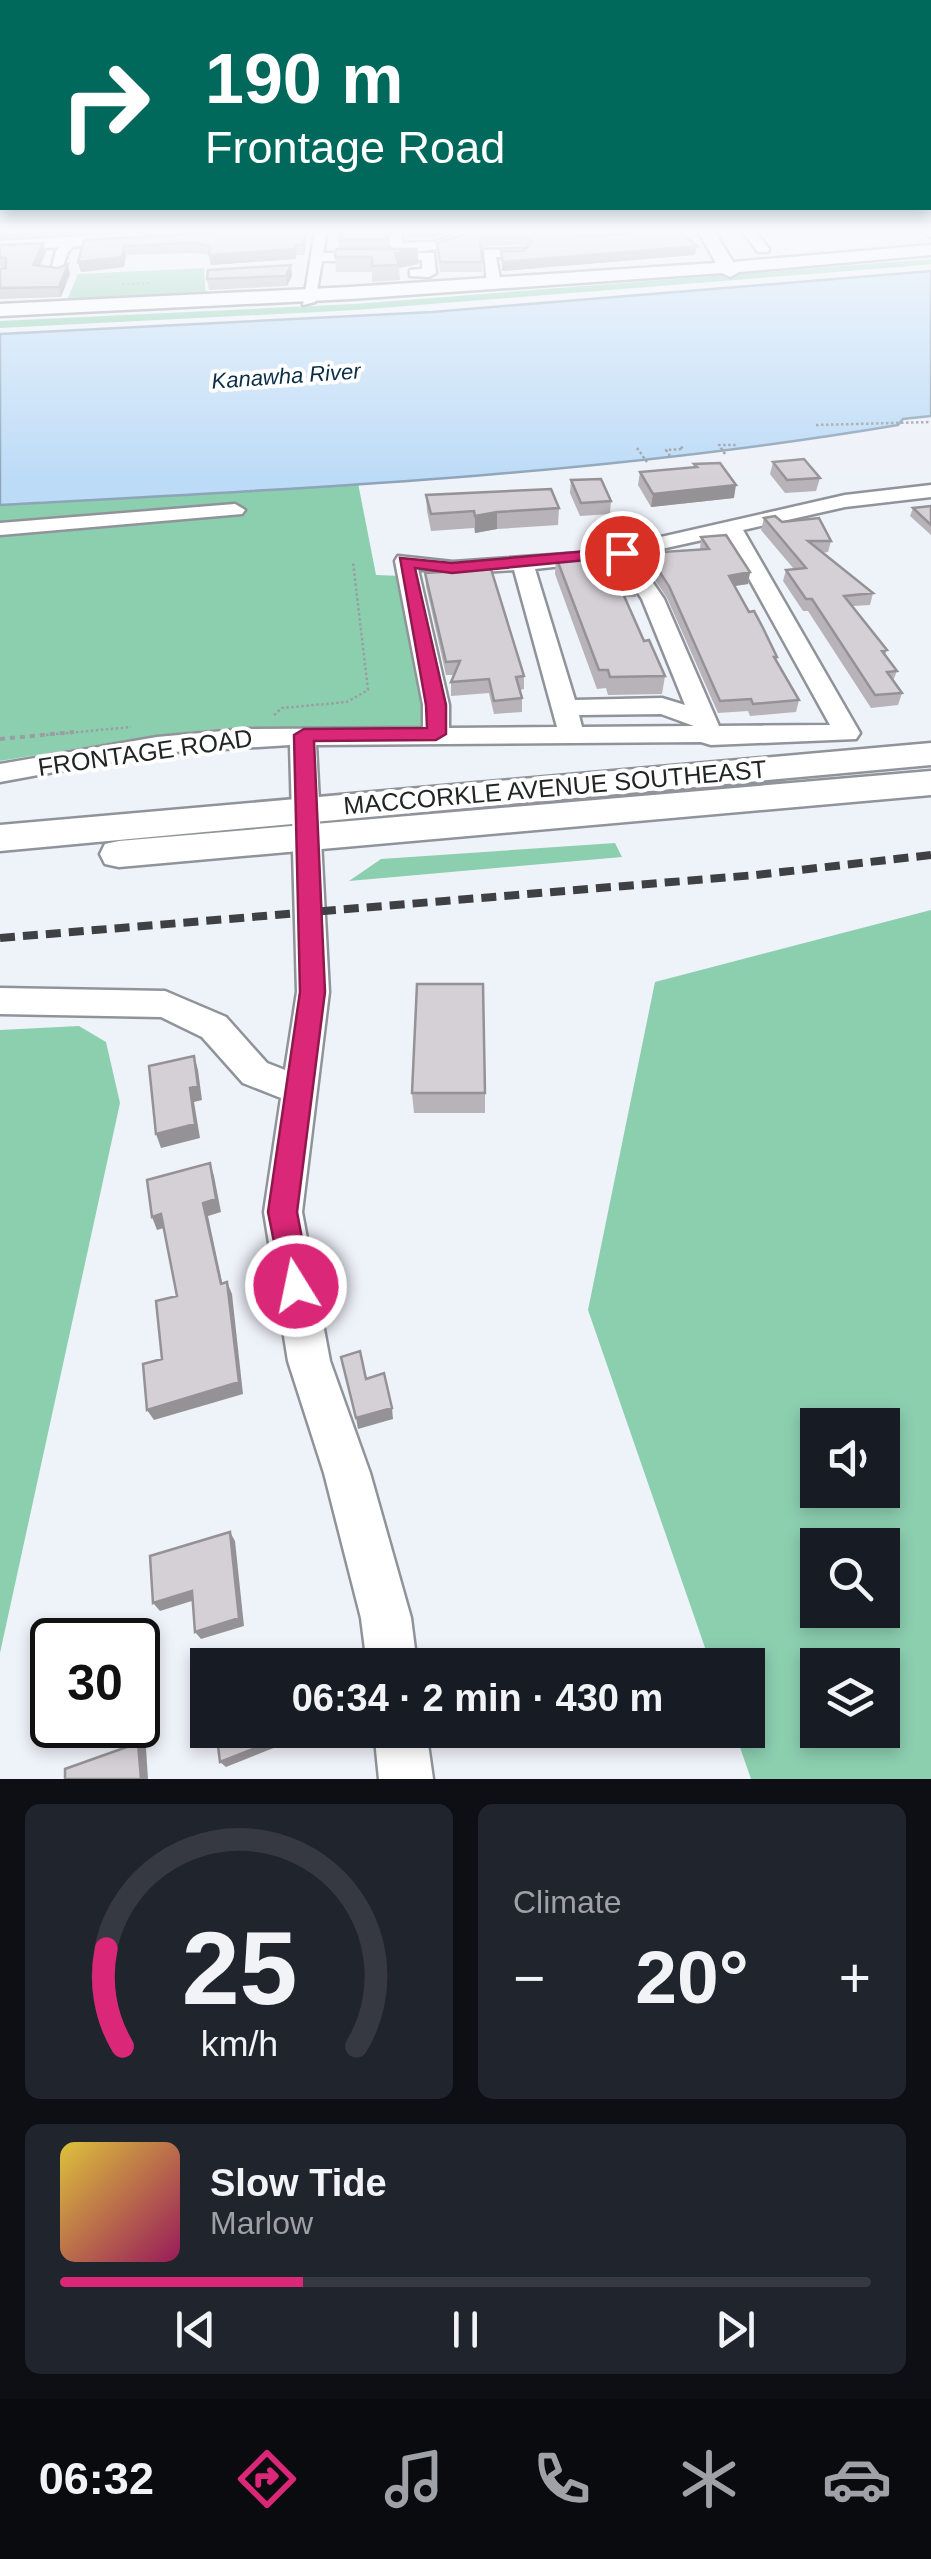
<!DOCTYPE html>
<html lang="en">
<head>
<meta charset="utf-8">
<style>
	:root { --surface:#171b24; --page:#20242c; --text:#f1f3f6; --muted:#9ea1a6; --line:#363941; --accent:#db2777 }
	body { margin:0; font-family:Arial,sans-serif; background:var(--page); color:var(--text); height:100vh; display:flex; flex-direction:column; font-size:38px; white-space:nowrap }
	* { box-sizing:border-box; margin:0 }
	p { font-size:32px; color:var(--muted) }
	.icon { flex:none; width:55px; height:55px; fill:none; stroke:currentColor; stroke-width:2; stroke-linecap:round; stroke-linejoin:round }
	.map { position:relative; height:1779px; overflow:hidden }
	.sheet { display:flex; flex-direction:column; gap:25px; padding:25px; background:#0d0f14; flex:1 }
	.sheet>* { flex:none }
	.top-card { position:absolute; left:0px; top:0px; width:932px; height:210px; box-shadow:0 5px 15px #0003; background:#00695c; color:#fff; overflow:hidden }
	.buttons { position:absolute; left:800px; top:1408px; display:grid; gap:20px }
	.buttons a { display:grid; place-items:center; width:100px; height:100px; border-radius:0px; background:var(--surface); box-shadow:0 5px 15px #0003; font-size:50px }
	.speed { position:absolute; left:30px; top:1618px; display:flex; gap:20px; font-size:50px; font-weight:700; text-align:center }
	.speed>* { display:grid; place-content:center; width:130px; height:130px; border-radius:50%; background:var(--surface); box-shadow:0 5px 15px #0003; line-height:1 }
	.speed .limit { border:5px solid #111; border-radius:15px; background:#fff; color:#111 }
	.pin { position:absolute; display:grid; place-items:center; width:85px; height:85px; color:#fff; margin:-42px; border:5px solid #fff; border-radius:50%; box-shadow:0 2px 10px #0007 }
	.me { position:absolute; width:110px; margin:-55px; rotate:350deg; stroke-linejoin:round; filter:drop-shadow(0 0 8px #0008) }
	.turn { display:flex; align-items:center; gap:35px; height:210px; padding:0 40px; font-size:45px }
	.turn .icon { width:130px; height:130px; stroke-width:2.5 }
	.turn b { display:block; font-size:70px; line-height:85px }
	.big { font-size:75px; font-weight:700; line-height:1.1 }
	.sheet .tile { flex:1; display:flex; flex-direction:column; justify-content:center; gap:15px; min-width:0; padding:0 35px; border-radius:15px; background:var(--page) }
	.sheet .dial { align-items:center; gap:0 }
	.dial svg { height:260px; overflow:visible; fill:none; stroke:var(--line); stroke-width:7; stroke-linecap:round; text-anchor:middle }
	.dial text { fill:var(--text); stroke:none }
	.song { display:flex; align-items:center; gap:30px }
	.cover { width:120px; height:120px; border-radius:15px; background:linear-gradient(135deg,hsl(50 70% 55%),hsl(330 70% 35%)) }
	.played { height:10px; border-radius:5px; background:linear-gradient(90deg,var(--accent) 30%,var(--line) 30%) }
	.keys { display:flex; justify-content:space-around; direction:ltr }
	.heat { display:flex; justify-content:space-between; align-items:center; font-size:55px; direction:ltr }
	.sheet .tiles { flex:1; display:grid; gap:25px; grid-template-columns:1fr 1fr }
	.tile:last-child { grid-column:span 2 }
	.trip { position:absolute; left:190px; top:1648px; width:575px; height:100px; border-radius:0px; background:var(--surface); box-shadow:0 5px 15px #0003; font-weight:700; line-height:100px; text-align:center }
	.menu { display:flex; height:160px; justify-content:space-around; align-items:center; background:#090b0e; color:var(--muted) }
	.menu .icon { width:70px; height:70px }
	.menu .selected { color:var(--accent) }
	.menu b { font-size:45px; color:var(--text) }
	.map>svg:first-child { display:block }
	.green { fill:#8ccfaf; fill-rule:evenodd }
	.water { fill:#bcdbf7; stroke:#8ea4b8; stroke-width:2.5 }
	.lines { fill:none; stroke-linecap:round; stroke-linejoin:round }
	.minor-casing { stroke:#90949a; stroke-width:5 }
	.major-casing { stroke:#90949a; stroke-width:5 }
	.path-far1 { stroke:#9a9da2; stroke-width:2.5; stroke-dasharray:2.5 2.5; stroke-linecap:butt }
	.path { stroke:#9a9da2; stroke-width:4; stroke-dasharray:5 5; stroke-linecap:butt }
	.minor { fill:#fff; fill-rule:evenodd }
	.major { fill:#fff; fill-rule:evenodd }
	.rail { stroke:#3e4043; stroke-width:8; stroke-dasharray:15 8; stroke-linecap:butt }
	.wall { fill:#b7b3b8 }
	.shaded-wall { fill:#959296 }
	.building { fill:#d5d0d6; stroke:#959296; stroke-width:2.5 }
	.route { fill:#db2777; stroke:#8e194d; stroke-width:2.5 }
	.labels { text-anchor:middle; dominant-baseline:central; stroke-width:8; stroke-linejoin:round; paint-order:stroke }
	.far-water-label { font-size:22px; font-style:italic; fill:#0b2e49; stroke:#fff }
	.street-label { font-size:25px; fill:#222426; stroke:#fff }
</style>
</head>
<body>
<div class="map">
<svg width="931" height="1779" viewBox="0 0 931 1779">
	<rect width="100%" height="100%" fill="#eef2f9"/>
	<!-- green -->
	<path class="green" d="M931 259V264L912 266 356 310 0 328V321L355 304Z
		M204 268 206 301 64 307 78 274Z
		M358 483 376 575 403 576 428 726 228 728 158 735 0 761V505Z
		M615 843 622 857 349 881 381 859Z
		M931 910V1779H751L734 1730H748V1665H711L588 1310 655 982ZM818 1425H882V1490H818ZM818 1545H882V1610H818ZM818 1665H882V1730H818Z
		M79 1026 106 1042 120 1103 0 1653V1030Z"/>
	<!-- water -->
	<path class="water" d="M931 271V416L903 419 898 425C602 475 299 489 0 505V334L432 312Z"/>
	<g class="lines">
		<!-- minor casing -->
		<g class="minor-casing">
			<path id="minor" d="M315 231H327L323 253H434L436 273 429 277 410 276V270L422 269V260L322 261 315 302 303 305Z
				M389 231H401L402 243 433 242 453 236 454 231H466L463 241C441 248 411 258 390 246Z
				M742 231H755L769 249 768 252H758Z
				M922 231H931V237Z
				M67 239 77 242 68 252 60 274H50L56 251Z
				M484 250 523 249 529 253 523 257H496L501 285 494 289 487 285Z
				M931 485V497L845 507 743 530 860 733 856 739 711 745 701 742 316 745 329 992 302 1212 330 1361 370 1473 411 1618 417 1665H367L361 1618 324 1473 288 1361 264 1212 281 1098 243 1083 202 1037 161 1017 0 1014V988L165 991 226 1017 267 1063 285 1070 297 992 290 745 157 753 0 782V764L157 737 245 729 423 728V705L395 561 398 556 453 562 595 552 845 495ZM725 535 830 725 719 726 664 599 634 555ZM616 560 642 599 685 705 662 698 575 700 535 569ZM418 569 453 574 514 570 557 727 449 728V705ZM661 714 694 726 582 727 579 715Z
				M235 504 245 510 242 514 0 535V523Z
				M374 1730H426L433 1779H379Z"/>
		</g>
		<!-- major casing -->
		<g class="major-casing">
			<path id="major" d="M698 231H714L733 262 931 245V255L739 272 730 277 722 273 350 299 0 316V304L350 287 716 263Z
				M136 233 142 234V242L0 251V241Z
				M931 743V765L0 851V825Z
				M931 771V795L119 867 105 864 100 854 105 844 119 841Z"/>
		</g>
		<!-- path-far1 -->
		<path class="path-far1" d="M122 284 152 283
			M816 425 931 422
			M637 448 647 462
			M725 454 719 445H736
			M670 456 666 450 683 449 680 445
			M274 715 282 708 347 702 368 690 353 562
			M46 735 131 727"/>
		<!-- path -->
		<path class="path" d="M0 739 74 732"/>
		<!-- minor -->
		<use href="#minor" class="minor"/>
		<!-- major -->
		<use href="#major" class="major"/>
		<!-- rail -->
		<path class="rail" d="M0 938 756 875 931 855"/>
	</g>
	<!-- wall -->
	<path class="wall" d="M244 231H308L304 255H297L296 259 211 265 209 255 194 253 126 255 124 267 81 272 78 262 84 240Z
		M404 231H451L432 238 405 239Z
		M632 231H691L681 232 695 255 502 271 501 251H523L527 248 523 245 484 246 481 249 482 272H440L437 243 464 235 573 234 578 236 630 234Z
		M339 240H388V249H418V264L399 268 400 280 372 282V272H336L335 257 339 249Z
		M0 245 46 252 40 266 70 274 61 297 0 299V269L6 268 0 266Z
		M291 265 292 276 287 286 209 290 207 279Z
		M773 462 820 478 816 491 785 493 770 474Z
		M694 464 734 498 651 507 638 485 640 472 694 468Z
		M571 480 611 501 610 514 580 516 570 493Z
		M426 495 559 508 558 525 497 529 475 533 474 528 431 531 427 511Z
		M931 506V535L910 516 913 508Z
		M764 518 782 522 831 541 828 552 822 553 873 593 870 605 853 606 887 650 885 655 897 671 893 681 902 693 898 705 871 708 808 611H803L783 581 786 570 794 569 761 530Z
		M701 537 750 572 748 584 735 586 777 657 776 661 799 700 796 712 750 716 748 711 718 713 667 598 645 565 647 553 700 549Z
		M556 557 638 579 636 597H624L644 641 665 676 662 694 608 695 606 688 597 689 555 574Z
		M425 573 524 676V689L520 690 522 698V712L494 714 489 693 451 696V682L454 675H446L426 586Z
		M412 1093H485V1113H414Z"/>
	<!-- shaded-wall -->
	<path class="shaded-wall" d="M0 231H107L0 238Z
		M306 231H308L304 255 303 245Z
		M432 231H451L432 238Z
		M43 243 46 252 36 275 33 265Z
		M296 245V259L211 265 209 255Z
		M124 246 126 255 124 267 81 272 78 262Z
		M697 246 695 255 502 271 503 262Z
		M418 249V264L399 268 395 253Z
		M68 264 70 274 61 297 59 287Z
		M291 265 292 276 287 286 286 276Z
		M736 485 734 498 651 507 653 494Z
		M497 512V529L475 533V516Z
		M750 572 748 584 727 587 729 576Z
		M194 1056 198 1070 202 1100 194 1102 200 1138 161 1148 156 1134 190 1088Z
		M210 1163 214 1176 221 1212 208 1216 225 1296 221 1284 203 1203Z
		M161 1214 167 1227 157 1230 152 1217Z
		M227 1282 232 1294 243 1394 154 1420 147 1410Z
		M392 1408 393 1419 358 1429 356 1418Z
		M230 1532 235 1541 244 1626 201 1639 195 1632Z
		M192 1591 198 1599 160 1611 153 1603Z
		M302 1730H319L226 1767 220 1762Z
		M138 1743 146 1748 148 1779H141Z"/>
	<!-- building -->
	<path class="building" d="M244 231H306L303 245H296L295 249 209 255 210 246 193 243 124 246 122 257 78 262 84 240Z
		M340 231H385L388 240H339Z
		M465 231H570L578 236 630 234 632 231H680L697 246 503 262 501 251H523L533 242 523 236 484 237 480 241 482 262H440L437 243 464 235Z
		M43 243 33 265 58 268 68 264 59 287 0 288V269L6 268V258L0 257V245Z
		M336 249H418L395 253 399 265 372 266V257H335Z
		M291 265 286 276 207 279 208 270Z
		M804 459 820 478 787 480 773 462Z
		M720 463 736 485 653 494 640 472 697 467 694 464Z
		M601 479 611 501 581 503 571 480Z
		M551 489 559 508 497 512 475 516 474 511 431 514 426 495Z
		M931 506V525L913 508Z
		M775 516 782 522 819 518 831 541H808L873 593 844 596 887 650 882 651 897 671 887 672 902 693 875 695 812 599H806L786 570 806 568 764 518Z
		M726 535 750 572 729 576 749 612 754 611 763 628 777 657H774L799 700 753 704 751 699 720 701 669 586 647 553 709 549 701 537Z
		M620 553 638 579 617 580 644 641 649 640 665 676 610 677 608 670H599L556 557Z
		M491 569 524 676 516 677 522 698 494 701 489 679 451 682 460 661 446 662 425 573Z
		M417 984H483L485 1093H412Z
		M194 1056 198 1086 190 1088 195 1124 156 1134 149 1066Z
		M210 1163 216 1199 203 1203 221 1284 227 1282 239 1382 147 1410 143 1364 162 1359 156 1301 177 1296 161 1214 152 1217 147 1180Z
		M360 1351 366 1379 384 1373 392 1408 356 1418 341 1357Z
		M230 1532 239 1618 195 1632 192 1591 153 1603 150 1556Z
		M319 1652 322 1665H285Z
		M216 1730H302L220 1762Z
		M138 1743 141 1779H65V1769Z"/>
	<!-- sky -->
	<linearGradient id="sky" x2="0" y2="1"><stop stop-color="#96c4ee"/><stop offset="0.48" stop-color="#f7f9fc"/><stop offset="1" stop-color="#f7f9fc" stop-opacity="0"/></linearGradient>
	<rect width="931" height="480" fill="url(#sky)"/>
	<!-- route -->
	<path class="route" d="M622 548 630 553 628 556 452 573 415 568 446 705V734L436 740 314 741 325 992 297 1212 311 1286 306 1297 296 1301 285 1297 268 1212 300 992 294 735 304 729 427 728 426 705 400 558 452 563Z"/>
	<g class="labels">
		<!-- far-water labels -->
		<g class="far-water-label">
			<text transform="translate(286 376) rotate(-4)">Kanawha River</text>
		</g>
		<!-- street labels -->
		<g class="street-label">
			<text transform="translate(145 752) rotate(-8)">FRONTAGE ROAD</text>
			<text transform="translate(555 787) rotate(-5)">MACCORKLE AVENUE SOUTHEAST</text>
		</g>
	</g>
</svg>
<div class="buttons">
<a><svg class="icon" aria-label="sound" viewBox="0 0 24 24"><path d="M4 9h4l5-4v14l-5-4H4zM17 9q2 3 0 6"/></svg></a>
<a><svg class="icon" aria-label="search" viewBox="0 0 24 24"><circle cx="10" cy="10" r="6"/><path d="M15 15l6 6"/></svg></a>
<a><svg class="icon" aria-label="layers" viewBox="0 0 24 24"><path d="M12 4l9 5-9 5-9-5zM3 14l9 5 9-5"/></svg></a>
</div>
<div class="speed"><div class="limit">30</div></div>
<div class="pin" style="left:622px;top:553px;background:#d93025"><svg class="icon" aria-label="arrive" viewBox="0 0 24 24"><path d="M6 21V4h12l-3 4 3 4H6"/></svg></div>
<svg class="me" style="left:296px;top:1286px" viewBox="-20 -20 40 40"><circle r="17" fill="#db2777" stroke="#fff" stroke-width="3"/><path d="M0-11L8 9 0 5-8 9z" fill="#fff"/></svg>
<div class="trip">06:34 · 2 min · 430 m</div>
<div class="top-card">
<div class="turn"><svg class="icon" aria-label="right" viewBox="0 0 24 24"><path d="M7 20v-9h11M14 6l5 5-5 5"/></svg><div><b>190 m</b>Frontage Road</div></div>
</div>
</div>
<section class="sheet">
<div class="tiles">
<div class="tile dial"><svg viewBox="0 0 100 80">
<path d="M14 69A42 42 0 1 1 86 69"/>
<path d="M14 69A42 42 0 0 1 9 39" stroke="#db2777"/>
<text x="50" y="56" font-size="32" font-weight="700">25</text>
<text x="50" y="72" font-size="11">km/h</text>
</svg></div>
<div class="tile"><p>Climate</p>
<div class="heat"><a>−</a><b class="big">20°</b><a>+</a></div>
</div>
<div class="tile">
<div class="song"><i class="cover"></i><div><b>Slow Tide</b><p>Marlow</p></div></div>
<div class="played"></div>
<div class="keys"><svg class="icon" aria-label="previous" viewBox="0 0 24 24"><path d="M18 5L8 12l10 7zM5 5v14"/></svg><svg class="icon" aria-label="pause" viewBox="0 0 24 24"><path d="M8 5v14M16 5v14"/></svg><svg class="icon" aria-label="next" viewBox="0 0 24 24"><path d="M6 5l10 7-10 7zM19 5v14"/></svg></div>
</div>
</div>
</section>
<nav class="menu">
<b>06:32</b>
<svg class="icon selected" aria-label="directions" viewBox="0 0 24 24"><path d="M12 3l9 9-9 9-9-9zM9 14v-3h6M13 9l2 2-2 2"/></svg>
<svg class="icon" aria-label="music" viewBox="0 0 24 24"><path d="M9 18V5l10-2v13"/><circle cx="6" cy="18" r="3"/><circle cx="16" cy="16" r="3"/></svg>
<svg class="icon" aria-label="phone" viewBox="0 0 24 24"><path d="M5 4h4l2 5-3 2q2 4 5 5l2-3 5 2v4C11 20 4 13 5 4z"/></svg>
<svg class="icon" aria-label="climate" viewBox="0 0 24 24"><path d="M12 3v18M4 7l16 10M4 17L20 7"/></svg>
<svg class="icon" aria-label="car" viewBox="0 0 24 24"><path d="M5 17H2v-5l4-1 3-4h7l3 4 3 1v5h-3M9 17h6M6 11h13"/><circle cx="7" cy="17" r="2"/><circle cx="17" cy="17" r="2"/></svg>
</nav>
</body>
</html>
